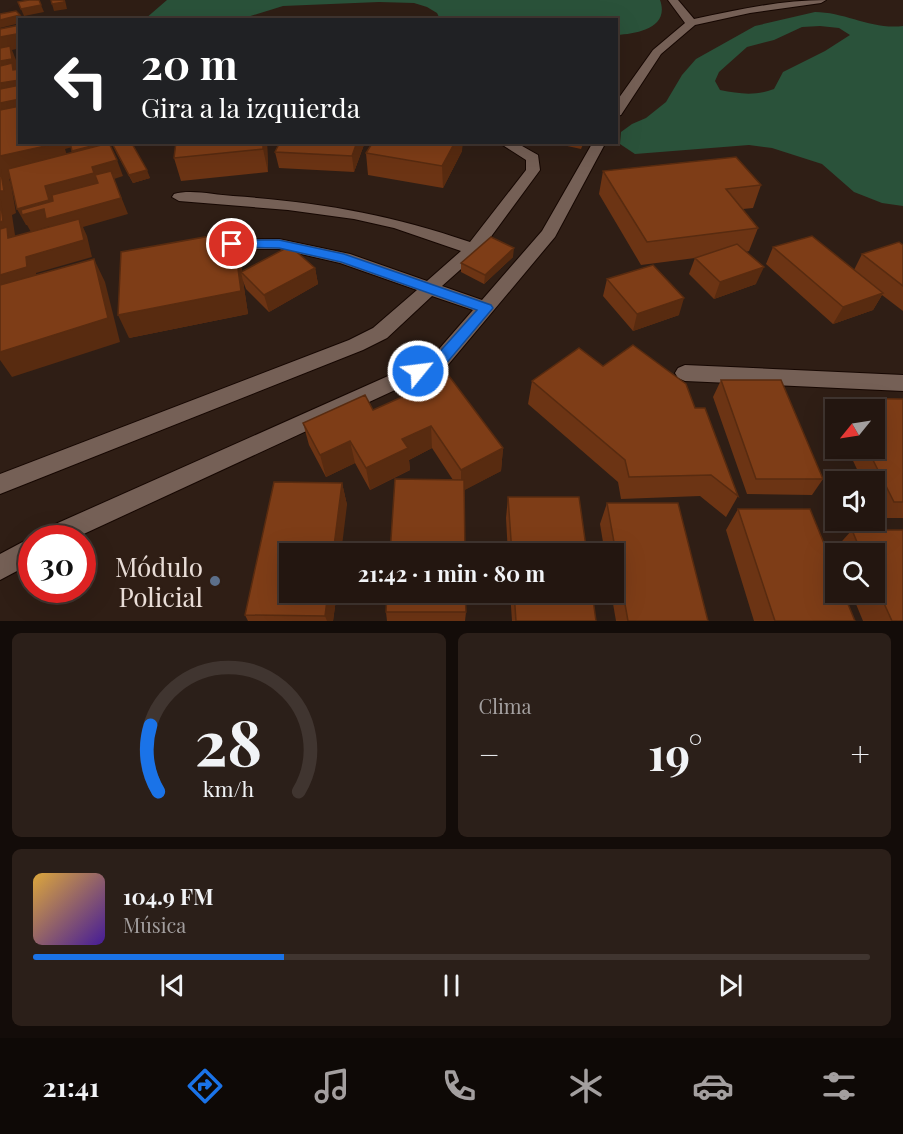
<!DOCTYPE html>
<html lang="es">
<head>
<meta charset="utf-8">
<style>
	:root { --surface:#231610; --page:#2b1f19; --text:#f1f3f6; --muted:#a39f9f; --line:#403530; --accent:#1a73e8 }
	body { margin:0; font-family:"Playfair Display",serif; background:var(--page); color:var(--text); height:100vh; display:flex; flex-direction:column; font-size:22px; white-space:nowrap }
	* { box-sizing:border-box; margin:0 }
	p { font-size:20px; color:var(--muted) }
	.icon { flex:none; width:33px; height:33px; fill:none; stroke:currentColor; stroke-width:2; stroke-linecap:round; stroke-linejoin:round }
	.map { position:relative; height:621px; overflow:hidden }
	.side { display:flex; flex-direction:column; gap:12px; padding:12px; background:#130c09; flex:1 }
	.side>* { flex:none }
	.guide { position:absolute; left:18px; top:18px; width:600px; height:126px; border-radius:0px; box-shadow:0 6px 24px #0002,0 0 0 2px var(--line); background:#202124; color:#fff; overflow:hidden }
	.needle { width:39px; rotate:240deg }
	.tools { position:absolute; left:825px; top:399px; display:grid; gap:12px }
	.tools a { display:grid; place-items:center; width:60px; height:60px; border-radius:0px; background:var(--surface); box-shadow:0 6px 24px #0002,0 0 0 2px var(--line); font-size:30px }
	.speed { position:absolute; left:18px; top:525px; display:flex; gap:12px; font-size:30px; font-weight:700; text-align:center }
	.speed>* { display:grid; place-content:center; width:78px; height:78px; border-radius:50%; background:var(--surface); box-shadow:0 6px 24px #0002,0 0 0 2px var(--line); line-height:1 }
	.speed .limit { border:9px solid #d22; background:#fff; color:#111 }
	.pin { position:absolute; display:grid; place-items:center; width:51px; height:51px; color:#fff; margin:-26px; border:3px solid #fff; border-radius:50%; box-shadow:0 2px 6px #0007 }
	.me { position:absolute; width:66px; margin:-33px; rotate:61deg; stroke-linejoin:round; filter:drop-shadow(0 0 4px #0008) }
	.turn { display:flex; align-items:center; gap:21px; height:126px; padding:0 24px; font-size:27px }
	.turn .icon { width:78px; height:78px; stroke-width:2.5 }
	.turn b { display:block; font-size:42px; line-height:51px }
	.big { font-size:45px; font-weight:700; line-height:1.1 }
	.side .tile { flex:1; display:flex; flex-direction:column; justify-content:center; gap:9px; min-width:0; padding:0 21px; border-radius:9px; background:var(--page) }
	.side .dial { align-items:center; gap:0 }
	.dial svg { height:156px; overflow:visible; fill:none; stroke:var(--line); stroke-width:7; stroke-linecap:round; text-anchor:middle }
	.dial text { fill:var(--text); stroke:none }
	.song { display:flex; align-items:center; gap:18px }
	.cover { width:72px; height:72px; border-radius:9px; background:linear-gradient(135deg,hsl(40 70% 55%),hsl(260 70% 35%)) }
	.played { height:6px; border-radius:3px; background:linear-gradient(90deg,var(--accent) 30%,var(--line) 30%) }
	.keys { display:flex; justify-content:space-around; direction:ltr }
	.heat { display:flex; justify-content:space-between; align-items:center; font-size:33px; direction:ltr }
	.side .tiles { flex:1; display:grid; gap:12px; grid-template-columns:1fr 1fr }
	.tile:last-child { grid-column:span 2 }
	.trip { position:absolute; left:279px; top:543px; width:345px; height:60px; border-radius:0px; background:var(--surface); box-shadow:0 6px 24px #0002,0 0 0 2px var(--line); font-weight:700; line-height:60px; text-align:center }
	.menu { display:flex; height:96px; justify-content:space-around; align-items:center; background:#0e0906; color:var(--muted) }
	.menu .icon { width:42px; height:42px }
	.menu .current { color:var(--accent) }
	.menu b { font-size:27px; color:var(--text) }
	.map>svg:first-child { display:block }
	.green { fill:#2a523a; fill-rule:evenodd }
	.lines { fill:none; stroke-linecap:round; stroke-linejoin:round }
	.minor-casing { stroke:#160702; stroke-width:2 }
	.minor { fill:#756056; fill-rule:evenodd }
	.wall { fill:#6c3414 }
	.shaded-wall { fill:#582b10 }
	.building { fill:#7e3d17; stroke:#582b10; stroke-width:1.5 }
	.route { fill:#1a73e8; stroke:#114b97; stroke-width:1.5 }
	.service-dot { fill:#5c6f8a; stroke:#2f1e15; stroke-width:2 }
	.labels { text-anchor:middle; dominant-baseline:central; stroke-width:5; stroke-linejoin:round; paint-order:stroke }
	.near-poi-label { font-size:26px; fill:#e9ddd7; stroke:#2f1e15; text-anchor:end }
</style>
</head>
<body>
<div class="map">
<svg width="903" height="621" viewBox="0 0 903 621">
	<rect width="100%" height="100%" fill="#2f1e15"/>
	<!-- green -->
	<path class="green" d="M167 0H660C670 28 637 34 617 35L616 20 440 19 437 13 427 7 414 3 379 2 283 6 241 19H145Z
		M815 12C845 12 872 30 903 26V206L882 203 854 192 822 164 772 148 749 145 635 154 620 144 621 132 632 124 646 118 666 102 682 75 696 59 755 26ZM820 26 839 28 850 35 825 51 783 72 774 89C755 96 740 94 720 90L715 81 719 72 747 47 774 40 802 27Z"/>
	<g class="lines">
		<!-- minor casing -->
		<g class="minor-casing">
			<path id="minor" d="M668 0H678L694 19C737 10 781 0 826 0L821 3 750 13 695 25 661 54 621 115 616 116V102L653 50 685 23Z
				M498 142H515L538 155 540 170 479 253 442 286 482 300 542 231 593 142H606L555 237 447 366 75 538H38L42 530 433 356 473 310 432 296 387 338 363 350 0 494V474L349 340 373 328 417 290 340 263 279 249H214L208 248 206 244 208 240 279 239 350 254 427 281 461 251 394 228 354 219 288 210 179 201 172 197 174 194C191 189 215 195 233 196 318 202 389 214 470 242L526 170V160Z
				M685 365 903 375V391L685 381 678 378 675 373 678 368Z
				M32 537 35 538H32V563L0 580V554Z"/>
		</g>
		<!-- minor -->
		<use href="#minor" class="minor"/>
	</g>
	<!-- wall -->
	<path class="wall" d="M114 142H136L137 144 133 145 150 178 133 183 117 154 113 145H115Z
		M267 142 268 172 181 181 174 158Z
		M365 142 354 172 279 168 275 152Z
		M549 142H584L581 149Z
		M462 151 443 188 368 175 366 153Z
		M603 171 761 185 753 208 743 209 758 228 749 251 746 252 756 284 714 299 689 274 695 258 641 265 599 194Z
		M903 245V311L882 295 873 310 833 324 766 264 773 247 854 270 862 254Z
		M240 255 242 271 315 268 318 284 269 312 246 289 243 281 248 314 129 338Z
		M513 257 484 284 461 272V263Z
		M607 279 679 315 633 331 603 296Z
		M603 366 695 408 738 496 726 517 700 496 621 499 618 482 528 404 532 381Z
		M449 376 503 448 501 471 464 490 453 480 432 448 409 460 410 470 370 490 355 463 326 477 309 445 303 423 373 410Z
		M721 380 823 479 812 495 747 494 713 397Z
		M842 398 903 399V518H880L874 505V482H863L847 448H874V410H836V424L831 415Z
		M342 483 347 505 290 592H337L333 621H248L245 615Z
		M508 497 587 554H508L506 518Z
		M607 503 708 621H616L611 592H614V554H605L600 524Z
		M738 509 855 621H754L726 530Z
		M852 530H903V621H863L851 592H874V554H836V555L834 550Z
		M510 592H592L596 621H512Z
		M386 612H466L465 621H387Z"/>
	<!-- shaded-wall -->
	<path class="shaded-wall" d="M65 0 67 9 54 11 52 4Z
		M41 5 44 12 24 16 21 9Z
		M20 15 21 20H20V23L0 28V20Z
		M16 34 20 37V48L12 50 16 60 19 74 20 122 0 126V37Z
		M91 142 65 149 70 165 9 179 11 184 16 213 12 215 18 255 0 249V156L59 143Z
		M107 142H108L111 151 76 159 72 151Z
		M114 142H136L137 144 117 148Z
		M263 142H267L268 172 263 149Z
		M357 142H365L354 172 352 156Z
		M455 142H463L462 151 443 188 442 166Z
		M117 160 123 176 114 179 128 214 83 227 87 236 92 257 36 273 37 284 0 288V275L55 235 50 226 31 232 27 225H26L17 209 45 186 92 167Z
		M147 170 150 178 133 183 129 175Z
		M233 232 240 255 242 274 241 272 243 281 248 314 129 338 118 315Z
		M514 248 513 257 484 284 485 275Z
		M94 259 105 282 120 342 12 377 0 360V352Z
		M764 267 756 284 714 299 720 282Z
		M315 268 318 284 269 312 264 295Z
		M883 293 873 310 833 324 843 307Z
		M684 298 679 315 633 331 637 314Z
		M431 426 432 448 409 460 410 470 370 490 366 468 402 439Z
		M350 441 355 463 326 477 320 455Z
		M503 448 501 471 461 492V470Z
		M342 483 347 505 341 554H333Z
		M328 592H337L333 621H327L325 616Z"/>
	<!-- building -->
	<path class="building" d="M29 0H39L41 5 21 9 18 2Z
		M51 0H64V2L52 4Z
		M16 11 20 15 0 20V14Z
		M20 25V37L17 38 16 34 0 37V29Z
		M10 46 12 59 0 61V48Z
		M12 63 13 70 20 69V80L0 83V66Z
		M20 85V99L0 103V89Z
		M20 106V142L59 143 0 156V110Z
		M70 142H107L72 151Z
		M124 142H131L147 170 129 175 113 145Z
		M176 142H263V149L174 158Z
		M280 142H357L352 156 275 152Z
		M373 142H455L442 166 366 153Z
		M109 143 117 160 92 167 94 173 45 186 49 200 17 209 8 169Z
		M736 157 761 185 726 189 758 228 647 242 603 171Z
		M0 167 4 191H0Z
		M111 171 121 198 46 219 44 209 22 215 21 210 53 201 52 195 98 183 95 175Z
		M0 199 3 221 0 222Z
		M79 219 84 240 26 257 27 267 0 275V229L7 227 8 238Z
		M233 232 241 291 118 315 121 252Z
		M812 236 883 293 843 307 773 247Z
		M491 237 514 248 485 275 461 263Z
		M899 242 903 245V286L862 254Z
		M737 244 764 267 720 282 695 258Z
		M290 246 315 268 264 295 241 272Z
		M94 259 108 318 0 352V285Z
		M653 265 684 298 637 314 607 279Z
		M633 345 686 384 695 408H705L738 496 711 475 629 477 625 460 532 381 579 348 603 366Z
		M449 376 503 448 461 470 431 426 402 439 408 448 366 468 350 441 320 455 303 423 365 395 373 410Z
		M721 380H781L823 479H756Z
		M842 398 903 399V502H894L867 448H874V410H848Z
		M395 479 464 480 465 554H390Z
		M274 482 342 483 333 554H290V592H328L325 616 245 615Z
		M508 497H579L587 554H512Z
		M607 503H678L708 621H628Z
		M738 509H810L836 573V592H843L855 621H775Z
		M852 530H903V621H892L874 581V554H862Z
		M387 592H465L466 612H386Z
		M514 592H592L596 621H516Z"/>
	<!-- route -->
	<path class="route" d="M232 240H279L344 254 491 305 493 308 445 365 418 377 413 375 411 371 413 367 435 357 477 310 341 262 279 248 228 247 226 244Z"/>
	<!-- markers -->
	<circle class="service-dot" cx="215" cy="581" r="6"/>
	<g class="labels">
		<!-- near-poi labels -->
		<g class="near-poi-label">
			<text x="203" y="566">Módulo<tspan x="203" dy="30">Policial</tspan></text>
		</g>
	</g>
</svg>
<div class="tools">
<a><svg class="needle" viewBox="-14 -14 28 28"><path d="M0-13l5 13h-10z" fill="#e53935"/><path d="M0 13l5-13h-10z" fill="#a39f9f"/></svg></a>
<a><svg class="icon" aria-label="sound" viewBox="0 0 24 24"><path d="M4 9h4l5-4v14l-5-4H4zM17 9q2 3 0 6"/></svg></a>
<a><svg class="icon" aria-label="search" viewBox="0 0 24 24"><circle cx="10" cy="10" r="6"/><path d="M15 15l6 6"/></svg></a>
</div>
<div class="speed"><div class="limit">30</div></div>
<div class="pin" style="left:232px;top:244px;background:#d93025"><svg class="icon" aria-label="arrive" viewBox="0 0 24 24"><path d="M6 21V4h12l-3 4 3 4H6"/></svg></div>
<svg class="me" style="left:418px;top:371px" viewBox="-20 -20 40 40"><circle r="17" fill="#1a73e8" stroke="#fff" stroke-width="3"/><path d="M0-11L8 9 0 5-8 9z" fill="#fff"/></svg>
<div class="trip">21:42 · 1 min · 80 m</div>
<div class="guide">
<div class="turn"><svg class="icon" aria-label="left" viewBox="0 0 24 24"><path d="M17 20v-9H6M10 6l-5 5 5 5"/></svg><div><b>20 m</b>Gira a la izquierda</div></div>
</div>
</div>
<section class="side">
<div class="tiles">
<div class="tile dial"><svg viewBox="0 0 100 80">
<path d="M14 69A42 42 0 1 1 86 69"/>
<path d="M14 69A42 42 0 0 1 10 35" stroke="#1a73e8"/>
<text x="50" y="56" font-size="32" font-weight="700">28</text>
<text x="50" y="72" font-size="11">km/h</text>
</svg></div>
<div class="tile"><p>Clima</p>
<div class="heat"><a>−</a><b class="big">19°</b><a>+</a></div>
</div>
<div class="tile">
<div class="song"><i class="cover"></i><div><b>104.9 FM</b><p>Música</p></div></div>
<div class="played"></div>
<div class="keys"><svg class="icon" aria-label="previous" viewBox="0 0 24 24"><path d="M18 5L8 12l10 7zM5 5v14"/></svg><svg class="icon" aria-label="pause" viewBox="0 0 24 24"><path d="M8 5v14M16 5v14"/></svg><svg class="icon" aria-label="next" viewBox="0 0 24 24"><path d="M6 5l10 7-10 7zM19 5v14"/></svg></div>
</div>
</div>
</section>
<nav class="menu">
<b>21:41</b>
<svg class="icon current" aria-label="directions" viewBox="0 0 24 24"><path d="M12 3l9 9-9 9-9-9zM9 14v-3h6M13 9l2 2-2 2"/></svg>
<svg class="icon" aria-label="music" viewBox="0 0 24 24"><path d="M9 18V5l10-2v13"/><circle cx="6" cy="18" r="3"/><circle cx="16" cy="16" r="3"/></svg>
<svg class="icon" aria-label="phone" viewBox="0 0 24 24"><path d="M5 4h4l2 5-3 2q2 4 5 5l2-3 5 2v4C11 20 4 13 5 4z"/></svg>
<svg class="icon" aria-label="climate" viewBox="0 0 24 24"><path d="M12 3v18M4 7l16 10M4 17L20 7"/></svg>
<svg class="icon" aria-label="car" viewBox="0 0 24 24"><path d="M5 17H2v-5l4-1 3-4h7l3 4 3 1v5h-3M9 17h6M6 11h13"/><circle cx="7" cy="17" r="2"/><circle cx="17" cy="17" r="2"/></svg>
<svg class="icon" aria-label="filters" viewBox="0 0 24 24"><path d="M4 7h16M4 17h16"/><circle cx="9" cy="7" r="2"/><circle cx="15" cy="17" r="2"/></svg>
</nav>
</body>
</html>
